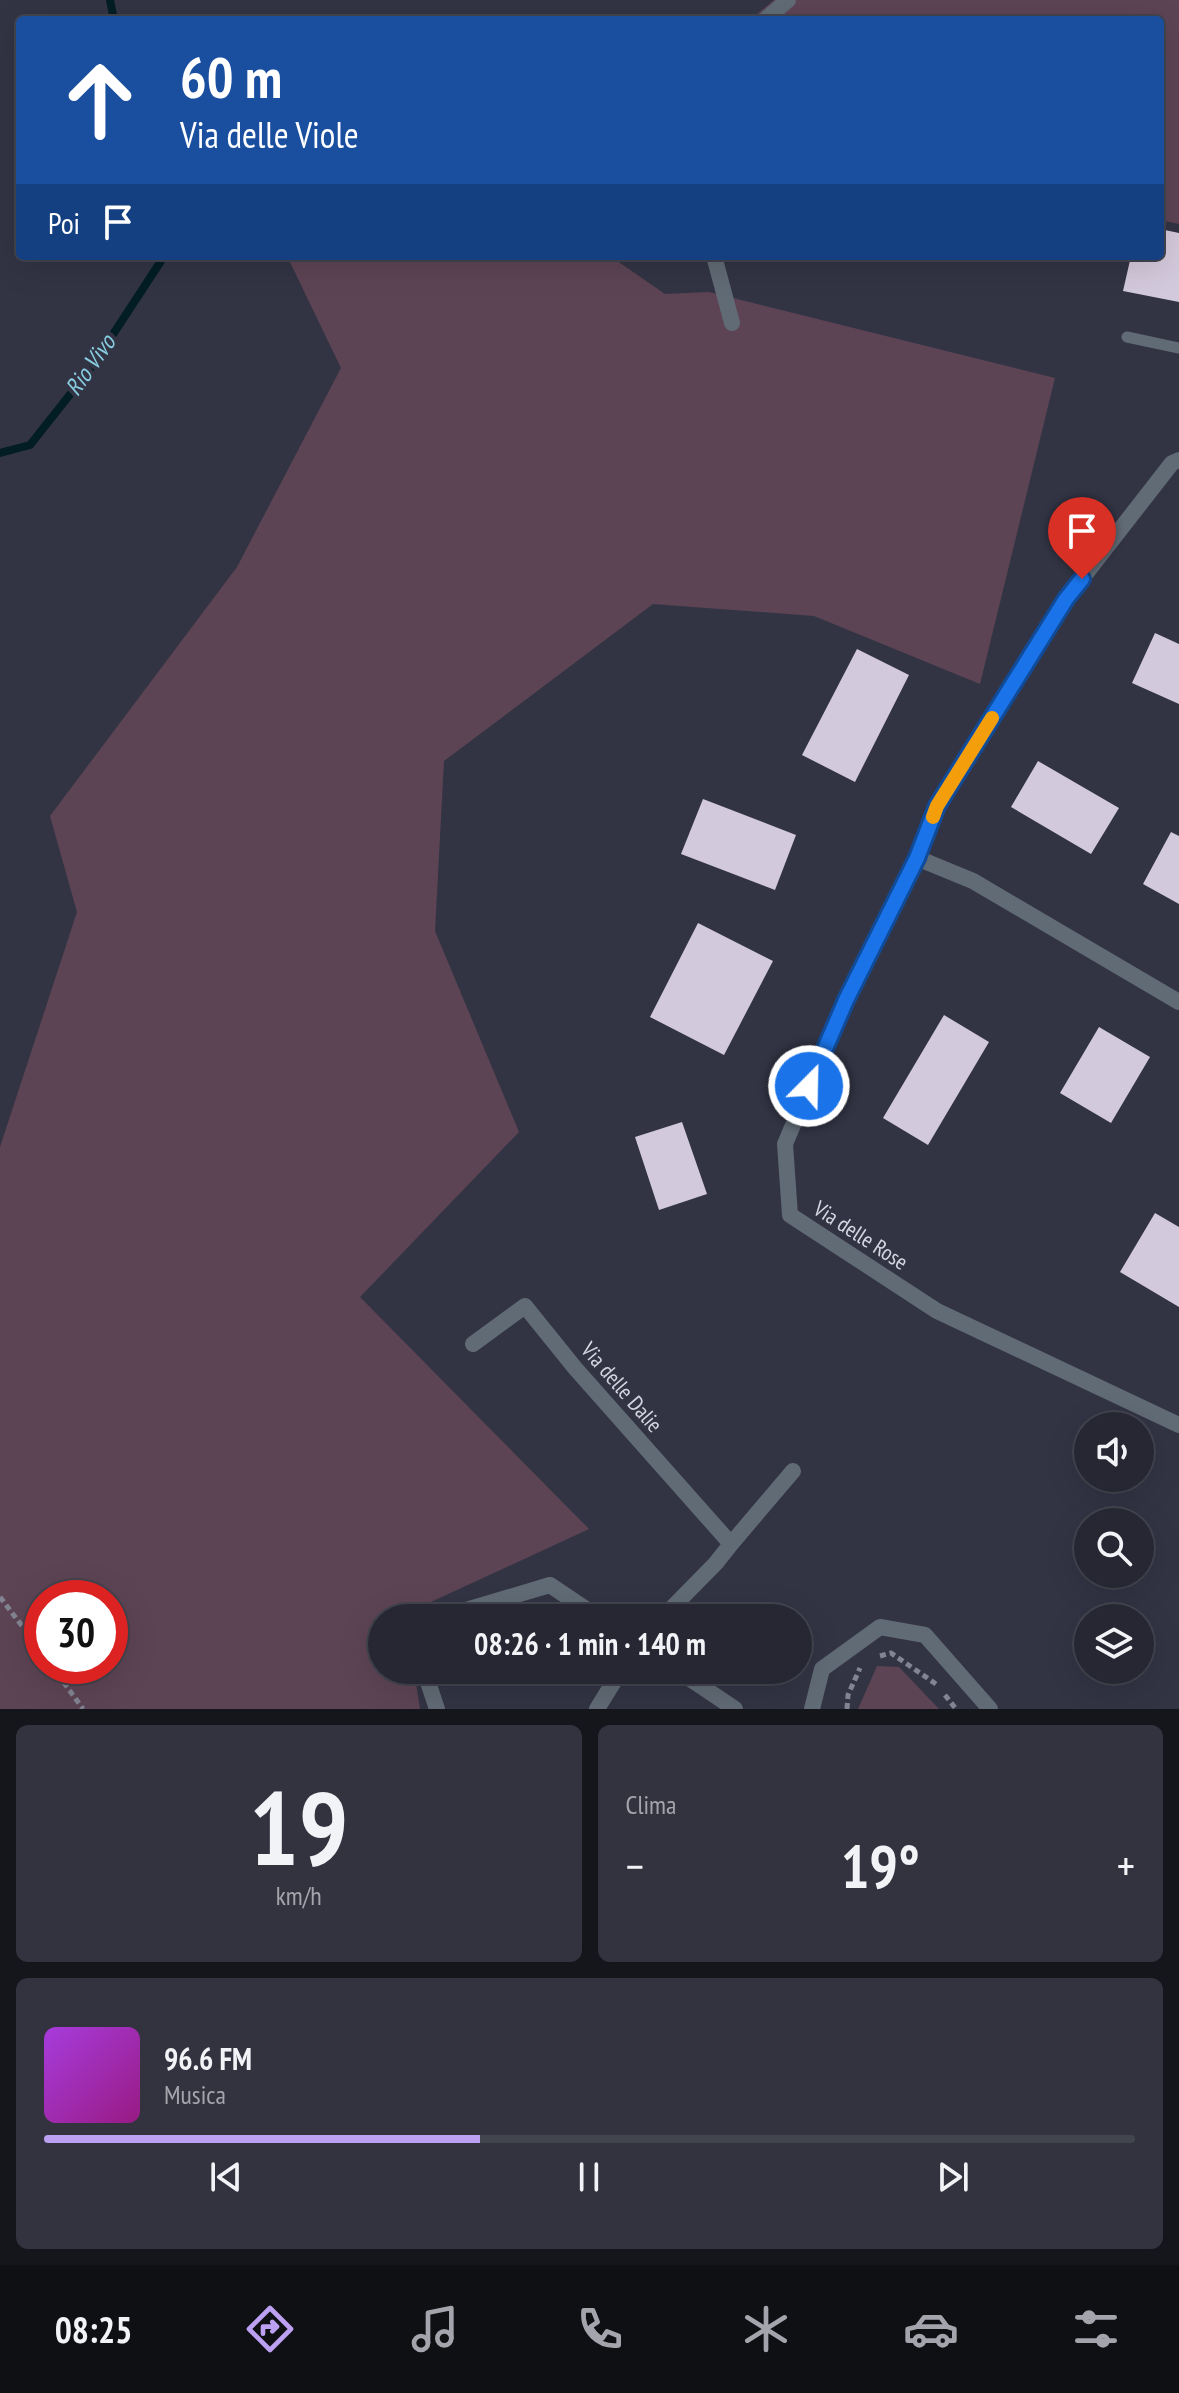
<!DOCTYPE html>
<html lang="it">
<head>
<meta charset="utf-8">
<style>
	:root { --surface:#262733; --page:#32333f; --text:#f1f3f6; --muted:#a4a5ac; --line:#42444e; --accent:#bca0f2 }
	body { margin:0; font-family:"PT Sans Narrow",sans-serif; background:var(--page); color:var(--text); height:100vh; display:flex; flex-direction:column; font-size:30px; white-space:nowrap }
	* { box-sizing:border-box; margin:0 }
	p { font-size:26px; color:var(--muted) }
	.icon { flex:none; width:44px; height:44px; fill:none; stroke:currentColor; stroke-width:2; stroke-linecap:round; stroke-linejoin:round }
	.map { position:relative; height:1709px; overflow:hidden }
	.details { display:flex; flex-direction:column; gap:16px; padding:16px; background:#15151c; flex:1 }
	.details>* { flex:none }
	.hud { position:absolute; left:16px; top:16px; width:1148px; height:244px; border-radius:8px; box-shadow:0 8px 32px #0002,0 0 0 2px var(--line); background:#1a4fa0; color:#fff; overflow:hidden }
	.fabs { position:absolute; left:1074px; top:1412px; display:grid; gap:16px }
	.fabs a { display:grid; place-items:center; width:80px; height:80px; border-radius:50%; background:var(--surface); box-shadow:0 8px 32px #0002,0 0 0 2px var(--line); font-size:40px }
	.speed { position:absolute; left:24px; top:1580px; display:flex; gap:16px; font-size:40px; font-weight:700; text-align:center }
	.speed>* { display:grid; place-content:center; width:104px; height:104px; border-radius:50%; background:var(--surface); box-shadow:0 8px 32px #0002,0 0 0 2px var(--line); line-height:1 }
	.speed .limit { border:12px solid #d22; background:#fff; color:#111 }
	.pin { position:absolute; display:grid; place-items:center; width:68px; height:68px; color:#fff; margin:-82px -34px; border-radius:50% 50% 50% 0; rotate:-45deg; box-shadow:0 0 8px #0007 }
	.pin .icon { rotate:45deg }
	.me { position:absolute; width:88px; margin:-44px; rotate:23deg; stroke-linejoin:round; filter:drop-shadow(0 0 6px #0008) }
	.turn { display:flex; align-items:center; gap:28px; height:168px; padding:0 32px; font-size:36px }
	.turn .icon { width:104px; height:104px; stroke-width:2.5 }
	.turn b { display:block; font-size:56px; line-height:68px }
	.then { display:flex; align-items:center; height:76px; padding:0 32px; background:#0003; gap:16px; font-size:30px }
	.big { font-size:60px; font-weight:600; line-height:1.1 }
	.details .card { flex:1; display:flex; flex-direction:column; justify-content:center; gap:12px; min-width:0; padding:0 28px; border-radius:12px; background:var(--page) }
	.details .dial { align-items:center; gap:0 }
	.dial b { font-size:104px; line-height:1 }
	.song { display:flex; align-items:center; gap:24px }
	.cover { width:96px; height:96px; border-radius:12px; background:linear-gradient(135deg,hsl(280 70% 55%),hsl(310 70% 35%)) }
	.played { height:8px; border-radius:4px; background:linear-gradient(90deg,var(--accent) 40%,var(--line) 40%) }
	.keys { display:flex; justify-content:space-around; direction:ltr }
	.heat { display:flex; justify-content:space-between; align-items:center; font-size:44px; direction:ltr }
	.details .tiles { flex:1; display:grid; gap:16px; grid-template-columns:1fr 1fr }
	.card:last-child { grid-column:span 2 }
	.trip { position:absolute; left:368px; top:1604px; width:444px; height:80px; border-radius:40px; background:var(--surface); box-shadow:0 8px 32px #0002,0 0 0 2px var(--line); font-weight:600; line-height:80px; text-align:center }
	.menu { display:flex; height:128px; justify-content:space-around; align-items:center; background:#0f1014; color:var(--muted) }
	.menu .icon { width:56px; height:56px }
	.menu .active { color:var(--accent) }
	.menu b { font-size:36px; color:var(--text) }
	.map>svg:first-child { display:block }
	.green { fill:#5d4454; fill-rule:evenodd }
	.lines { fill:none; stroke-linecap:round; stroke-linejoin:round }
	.stream { stroke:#021d24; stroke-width:8 }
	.building { fill:#d3c9dc }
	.path { stroke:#828491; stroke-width:5; stroke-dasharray:6 4; stroke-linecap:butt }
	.service { stroke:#616b75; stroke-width:11 }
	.minor { stroke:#616b75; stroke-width:16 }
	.route-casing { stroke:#114b97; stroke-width:20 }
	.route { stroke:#1a73e8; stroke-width:14 }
	.slow { stroke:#f59e0b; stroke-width:14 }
	.labels { text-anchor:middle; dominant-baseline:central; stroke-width:8; stroke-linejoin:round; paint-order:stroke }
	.street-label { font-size:22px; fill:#d4d5e0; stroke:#323444 }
	.water-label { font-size:24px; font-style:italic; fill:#88cde2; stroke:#323444 }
</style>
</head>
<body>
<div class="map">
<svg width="1179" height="1709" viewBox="0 0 1179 1709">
	<rect width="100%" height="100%" fill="#323444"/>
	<!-- green -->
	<path class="green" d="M774 0H1179V224L1160 220V20H750Z
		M287 256H610L665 294 709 292 1055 378 980 684 814 616 653 604 444 761 435 931 519 1132 360 1297 589 1529 407 1613V1618H382V1670H414L420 1709H0V1147L77 912 50 816 237 567 341 368ZM42 1598H110V1666H42Z
		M877 1666 899 1667 939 1709H858Z"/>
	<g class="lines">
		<!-- stream -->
		<path class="stream" d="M110 0 114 20
			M0 453 30 445 91 368 161 261 160 256"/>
	</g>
	<!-- building -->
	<path class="building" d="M1160 229 1179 233V302L1123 291 1131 256H1160Z
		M1155 633 1179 644V704L1132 683Z
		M857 649 909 675 855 782 802 755Z
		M1038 761 1119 808 1091 854 1011 807Z
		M703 799 796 835 775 890 681 854Z
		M1171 832 1179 836V904L1143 884Z
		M698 923 773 961 724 1055 650 1017Z
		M944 1015 989 1042 928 1145 883 1118Z
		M1099 1027 1150 1057 1111 1123 1060 1093Z
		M682 1122 707 1194 659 1210 635 1137Z
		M1155 1213 1179 1227V1307L1120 1272Z"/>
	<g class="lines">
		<!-- path -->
		<path class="path" d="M0 1597 42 1652
			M880 1656 891 1653 936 1684
			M52 1666 83 1709
			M945 1695 956 1709
			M847 1709 848 1695 860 1668"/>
		<!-- service -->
		<path class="service" d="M1127 337 1179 348"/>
		<!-- minor -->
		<path class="minor" d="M765 20 788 0
			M714 256 732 323
			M917 858 937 806 1066 599 1172 463 1179 460
			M1179 1002 973 881 917 858 846 1000 785 1144 790 1215 937 1311 1179 1425
			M473 1344 525 1306 575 1368 731 1544 716 1563 662 1618
			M731 1544 793 1471
			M448 1618 456 1613 550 1585 599 1618
			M424 1670 437 1709
			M677 1670 735 1709
			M597 1709 621 1670
			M812 1709 822 1669 880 1627 925 1635 990 1709"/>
	</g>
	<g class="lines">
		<!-- route casing -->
		<g class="route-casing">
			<path id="route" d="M809 1086 846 1000 917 858 937 806 1066 599 1082 579"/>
		</g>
		<!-- route -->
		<use href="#route" class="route"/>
		<!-- slow -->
		<path class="slow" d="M933 817 937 806 992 718"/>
	</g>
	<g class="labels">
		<!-- street labels -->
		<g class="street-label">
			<text transform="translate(861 1235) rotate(33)">Via delle Rose</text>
			<text transform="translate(622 1387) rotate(49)">Via delle Dalie</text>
		</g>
		<!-- water labels -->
		<g class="water-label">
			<text transform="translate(90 365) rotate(-55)">Rio Vivo</text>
		</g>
	</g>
</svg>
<div class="fabs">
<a><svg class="icon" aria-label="sound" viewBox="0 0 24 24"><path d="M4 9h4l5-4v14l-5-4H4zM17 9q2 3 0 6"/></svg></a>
<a><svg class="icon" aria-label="search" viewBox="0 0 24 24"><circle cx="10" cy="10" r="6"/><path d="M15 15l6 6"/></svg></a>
<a><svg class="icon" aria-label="layers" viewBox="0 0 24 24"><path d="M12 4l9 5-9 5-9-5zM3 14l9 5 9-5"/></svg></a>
</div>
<div class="speed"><div class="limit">30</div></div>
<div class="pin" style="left:1082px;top:579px;background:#d93025"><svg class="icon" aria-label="arrive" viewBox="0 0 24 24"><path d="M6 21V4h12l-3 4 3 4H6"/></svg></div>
<svg class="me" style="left:809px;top:1086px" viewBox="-20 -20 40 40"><circle r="17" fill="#1a73e8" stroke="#fff" stroke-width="3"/><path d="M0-11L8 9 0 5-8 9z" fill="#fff"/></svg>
<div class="trip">08:26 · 1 min · 140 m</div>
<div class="hud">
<div class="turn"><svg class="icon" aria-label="ahead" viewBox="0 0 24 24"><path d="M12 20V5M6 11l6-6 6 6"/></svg><div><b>60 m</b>Via delle Viole</div></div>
<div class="then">Poi<svg class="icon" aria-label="arrive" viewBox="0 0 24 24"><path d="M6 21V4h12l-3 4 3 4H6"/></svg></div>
</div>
</div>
<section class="details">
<div class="tiles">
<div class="card dial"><b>19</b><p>km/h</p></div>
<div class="card"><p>Clima</p>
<div class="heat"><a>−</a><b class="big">19°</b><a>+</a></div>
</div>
<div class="card">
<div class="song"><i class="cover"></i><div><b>96.6 FM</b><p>Musica</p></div></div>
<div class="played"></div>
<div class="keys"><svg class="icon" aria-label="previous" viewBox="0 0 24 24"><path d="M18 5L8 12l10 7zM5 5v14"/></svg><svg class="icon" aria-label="pause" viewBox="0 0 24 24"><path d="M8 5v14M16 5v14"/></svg><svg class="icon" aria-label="next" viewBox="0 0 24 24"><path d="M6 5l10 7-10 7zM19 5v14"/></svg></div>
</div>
</div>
</section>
<nav class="menu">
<b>08:25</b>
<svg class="icon active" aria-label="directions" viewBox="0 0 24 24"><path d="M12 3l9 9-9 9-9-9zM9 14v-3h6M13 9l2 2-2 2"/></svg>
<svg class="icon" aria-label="music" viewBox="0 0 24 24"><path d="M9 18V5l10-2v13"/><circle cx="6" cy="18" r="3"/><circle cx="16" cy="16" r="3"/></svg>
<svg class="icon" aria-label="phone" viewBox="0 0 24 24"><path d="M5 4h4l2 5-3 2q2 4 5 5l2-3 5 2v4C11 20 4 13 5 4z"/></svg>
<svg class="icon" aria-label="climate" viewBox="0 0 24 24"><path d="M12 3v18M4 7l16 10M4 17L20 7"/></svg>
<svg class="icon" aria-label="car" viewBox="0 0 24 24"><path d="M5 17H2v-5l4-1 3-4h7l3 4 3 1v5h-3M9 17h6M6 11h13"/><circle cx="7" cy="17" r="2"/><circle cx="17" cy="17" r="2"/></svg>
<svg class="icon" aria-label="filters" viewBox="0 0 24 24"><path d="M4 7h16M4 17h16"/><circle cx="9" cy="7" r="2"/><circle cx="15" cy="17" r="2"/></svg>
</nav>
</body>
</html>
